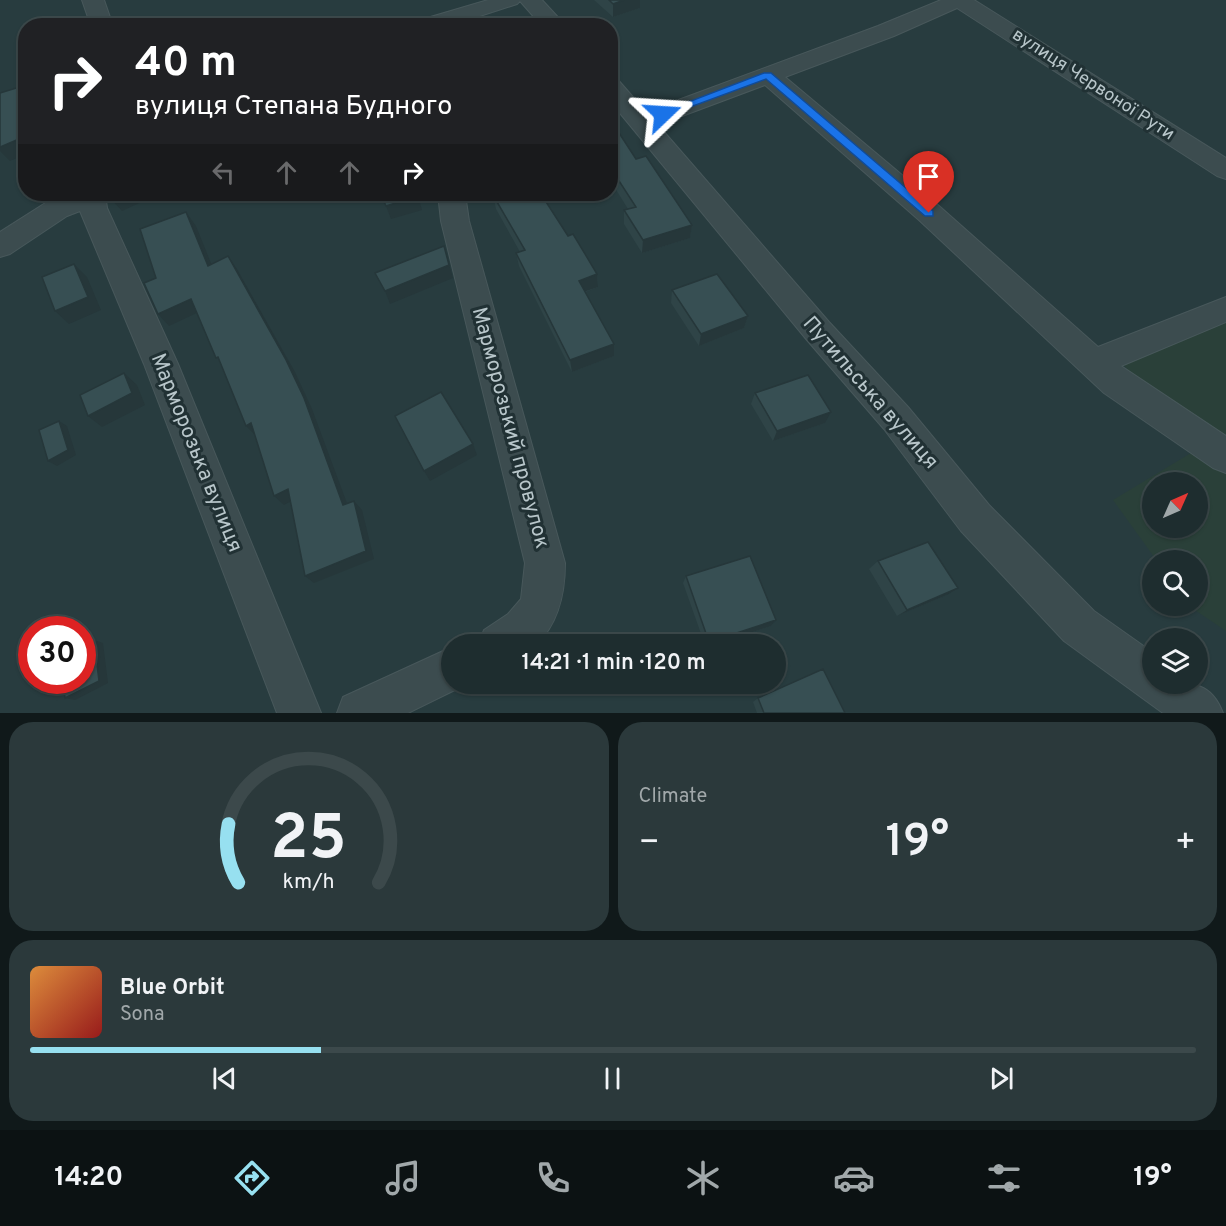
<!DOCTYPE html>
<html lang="en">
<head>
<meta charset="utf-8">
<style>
	:root { --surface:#1e2d2f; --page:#2b393b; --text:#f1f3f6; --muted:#a1a8aa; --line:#3c494b; --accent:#97e0f0 }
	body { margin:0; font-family:Overpass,sans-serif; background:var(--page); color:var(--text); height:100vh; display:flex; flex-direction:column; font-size:22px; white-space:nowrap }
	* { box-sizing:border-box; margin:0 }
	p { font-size:20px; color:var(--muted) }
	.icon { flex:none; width:33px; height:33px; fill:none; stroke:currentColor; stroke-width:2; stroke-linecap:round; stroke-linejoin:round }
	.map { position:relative; height:713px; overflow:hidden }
	.drawer { display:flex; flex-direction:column; gap:9px; padding:9px; background:#10191a; flex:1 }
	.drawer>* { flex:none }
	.hud { position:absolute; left:18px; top:18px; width:600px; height:183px; border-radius:24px; box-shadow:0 2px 4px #0004,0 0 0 2px var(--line); background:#202124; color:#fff; overflow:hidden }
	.needle { width:39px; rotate:45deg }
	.fabs { position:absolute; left:1142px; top:472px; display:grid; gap:12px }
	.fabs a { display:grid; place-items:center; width:66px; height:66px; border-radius:50%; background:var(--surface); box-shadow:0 2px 4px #0004,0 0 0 2px var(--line); font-size:30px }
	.speed { position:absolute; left:18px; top:616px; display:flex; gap:12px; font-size:30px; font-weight:700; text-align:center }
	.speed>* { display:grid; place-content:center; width:78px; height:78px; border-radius:50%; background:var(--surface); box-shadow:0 2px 4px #0004,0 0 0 2px var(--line); line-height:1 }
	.speed .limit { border:9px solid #d22; background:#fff; color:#111 }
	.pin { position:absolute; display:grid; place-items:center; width:51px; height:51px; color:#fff; margin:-62px -26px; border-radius:50% 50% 50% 0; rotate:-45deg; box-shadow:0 0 6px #0007 }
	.pin .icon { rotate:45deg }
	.me { position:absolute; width:66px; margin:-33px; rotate:70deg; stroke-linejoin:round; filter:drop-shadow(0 0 4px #0008) }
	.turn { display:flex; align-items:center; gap:21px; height:126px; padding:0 18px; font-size:27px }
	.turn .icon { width:78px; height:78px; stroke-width:2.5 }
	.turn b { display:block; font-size:42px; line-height:51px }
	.lanes { display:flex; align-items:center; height:57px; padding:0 18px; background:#0003; justify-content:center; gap:30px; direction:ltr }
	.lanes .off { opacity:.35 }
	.big { font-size:45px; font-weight:600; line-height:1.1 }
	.drawer .card { flex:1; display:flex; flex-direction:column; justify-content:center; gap:9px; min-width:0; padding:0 21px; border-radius:24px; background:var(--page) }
	.drawer .dial { align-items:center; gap:0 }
	.dial svg { height:156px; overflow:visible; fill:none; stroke:var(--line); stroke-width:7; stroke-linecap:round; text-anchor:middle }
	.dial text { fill:var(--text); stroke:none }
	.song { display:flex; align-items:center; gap:18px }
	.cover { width:72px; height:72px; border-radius:9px; background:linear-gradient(135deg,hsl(30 70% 55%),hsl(0 70% 35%)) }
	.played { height:6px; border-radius:3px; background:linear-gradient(90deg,var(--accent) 25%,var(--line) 25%) }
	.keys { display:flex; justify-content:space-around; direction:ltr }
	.heat { display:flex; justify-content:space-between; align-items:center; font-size:33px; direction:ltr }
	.drawer .tiles { flex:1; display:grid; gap:9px; grid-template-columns:1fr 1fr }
	.card:last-child { grid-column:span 2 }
	.trip { position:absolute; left:441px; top:634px; width:345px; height:60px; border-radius:30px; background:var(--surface); box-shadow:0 2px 4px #0004,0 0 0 2px var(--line); font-weight:600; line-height:60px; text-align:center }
	.menu { display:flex; height:96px; justify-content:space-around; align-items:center; background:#0c1213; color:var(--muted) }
	.menu .icon { width:42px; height:42px }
	.menu .current { color:var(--accent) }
	.menu b { font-size:27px; color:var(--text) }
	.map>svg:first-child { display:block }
	.green { fill:#2a4039; fill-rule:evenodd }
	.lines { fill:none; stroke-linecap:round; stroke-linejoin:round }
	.minor-casing { stroke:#48585b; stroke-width:2 }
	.minor { fill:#3c4c4f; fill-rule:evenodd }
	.wall { fill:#2f4447 }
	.shaded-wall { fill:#26373a }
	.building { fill:#374f53; stroke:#26373a; stroke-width:1.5 }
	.route { fill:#1a73e8; stroke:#114b97; stroke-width:1.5 }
	.labels { text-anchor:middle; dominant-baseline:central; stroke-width:6; stroke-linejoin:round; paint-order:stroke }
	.far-street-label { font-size:18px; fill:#b8c6ca; stroke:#213134 }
	.street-label { font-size:21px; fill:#b8c6ca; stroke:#213134 }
</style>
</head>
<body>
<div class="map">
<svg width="1226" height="713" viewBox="0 0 1226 713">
	<rect width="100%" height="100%" fill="#283c3f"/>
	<!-- green -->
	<path class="green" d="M1226 311V631L1189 606H1197V561H1157L1113 500 1196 450 1122 363ZM1152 483H1197V528H1152Z"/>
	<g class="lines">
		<!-- minor casing -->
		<g class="minor-casing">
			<path id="minor" d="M82 0H104L113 26H91Z
				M488 0H542L566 26H542L520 1 517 4 449 26H414L417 21Z
				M941 0H974L1226 158V179L1217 176 957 8 894 36 785 77 939 206 1098 347 1226 297V322L1121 366 1226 436V473L1213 468 1104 393 919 220 765 85 658 125 829 322 908 407 989 505 1094 611 1152 652V684C1186 684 1209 677 1223 713H1163L1064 641 961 531 884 429 807 340 610 101V78L618 80 646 112 878 26Z
				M70 194H105L107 208 178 364 321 713H277L144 364 80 211 67 216 10 254 0 257V232L47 202Z
				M438 194H465L469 221 565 563C565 593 559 623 536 645H478L484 630 508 614 521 599 525 563 441 221Z
				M452 647V684H467L408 713H337L343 697Z"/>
		</g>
		<!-- minor -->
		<use href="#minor" class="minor"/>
	</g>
	<!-- wall -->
	<path class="wall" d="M594 0H640V8L613 17Z
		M610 119 636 159 692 225 690 238 642 253 624 224V210L628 209 610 180Z
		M493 195 568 236 597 274 598 287 585 292 614 356 572 372 519 266 516 253 520 252 496 209Z
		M672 290 748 316 744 328 699 346 671 303Z
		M755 393 825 423 773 441 751 404Z
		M878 561 947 595 897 616 869 569Z
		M686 576 776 620 771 626 713 645H705L683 583Z
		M758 698 845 713H757L753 702Z"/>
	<!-- shaded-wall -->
	<path class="shaded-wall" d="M624 0H640V8L613 17V4Z
		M26 136V154L10 161 0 151V147Z
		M120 194H144L148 199 122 211 110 198Z
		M418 196 422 210 391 219 386 206Z
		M186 212 196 226 217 278 208 266Z
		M692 225 690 238 642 253 643 240Z
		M444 246 453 278 390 304 385 291Z
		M228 256 237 269 295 372 312 409 351 514 343 505Z
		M74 264 87 277 101 310 69 324 55 311Z
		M597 274 598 287 580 293 579 281Z
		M191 299 201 311 169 326 158 314Z
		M748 316 744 328 699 346 701 334Z
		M614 344V356L572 372 570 360Z
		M124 373 137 385 145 405 102 427 88 416Z
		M831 412 825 423 773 441 777 431Z
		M59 421 67 426 76 455 57 466 48 461Z
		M251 423 256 436 246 426Z
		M473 444 477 455 430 481 424 471Z
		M288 489 297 498 284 505 274 496Z
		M354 501 362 510 374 559 314 583 305 576Z
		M958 588 947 595 897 616 907 610Z
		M776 620 771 626 713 645H707L709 642Z
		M94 640 103 643 108 683 75 700 65 698Z"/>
	<!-- building -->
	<path class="building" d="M609 0H624L613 4Z
		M26 85V136L0 147V93Z
		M610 119 636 159 646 156 692 225 643 240 624 210 636 207 610 167Z
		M108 194H120L110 198Z
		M381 194H416L418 196 386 206Z
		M499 194H541L568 236 573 234 597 274 579 281 614 344 570 360 516 253 525 250 493 195Z
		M186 212 208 266 228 256 286 360 304 398 343 505 354 501 366 551 305 576 288 489 274 496 251 423 246 426 218 357 216 358 191 299 158 314 144 283 156 278 140 229Z
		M444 246 449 265 385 291 375 273Z
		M74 264 88 297 55 311 42 277Z
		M717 274 748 316 701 334 672 290Z
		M124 373 132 393 88 416 80 395Z
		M808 375 831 412 777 431 755 393Z
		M441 392 473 444 424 471 395 416Z
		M59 421 68 450 48 461 39 430Z
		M928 542 958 588 907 610 878 561Z
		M750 556 776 620 709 642 686 576Z
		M94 640 99 681 65 698 63 681H82V645Z
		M823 669 845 713H764L758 698Z"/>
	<!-- route -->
	<path class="route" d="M764 73H771L933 211V216H925L766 79 666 116 663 117 657 114Z"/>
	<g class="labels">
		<!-- far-street labels -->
		<g class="far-street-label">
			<text transform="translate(1093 85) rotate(33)">вулиця Червоної Рути</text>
		</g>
		<!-- street labels -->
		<g class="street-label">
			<text transform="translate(870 393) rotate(49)">Путильська вулиця</text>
			<text transform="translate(510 428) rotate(75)">Марморозький провулок</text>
			<text transform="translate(196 453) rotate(68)">Марморозька вулиця</text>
		</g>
	</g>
</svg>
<div class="fabs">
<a><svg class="needle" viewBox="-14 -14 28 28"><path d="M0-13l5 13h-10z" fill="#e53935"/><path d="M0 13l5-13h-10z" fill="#a1a8aa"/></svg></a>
<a><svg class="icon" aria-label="search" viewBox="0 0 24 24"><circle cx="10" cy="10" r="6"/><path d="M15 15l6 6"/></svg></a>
<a><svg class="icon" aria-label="layers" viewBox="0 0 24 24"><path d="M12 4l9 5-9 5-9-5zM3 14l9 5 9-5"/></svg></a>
</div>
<div class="speed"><div class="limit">30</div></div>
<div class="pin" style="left:929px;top:213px;background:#d93025"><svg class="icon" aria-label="arrive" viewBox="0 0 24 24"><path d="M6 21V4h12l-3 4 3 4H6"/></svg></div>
<svg class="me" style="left:663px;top:114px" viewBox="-20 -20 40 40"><path d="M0-17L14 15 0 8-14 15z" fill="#1a73e8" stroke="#fff" stroke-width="4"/></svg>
<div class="trip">14:21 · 1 min · 120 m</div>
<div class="hud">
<div class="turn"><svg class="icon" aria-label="right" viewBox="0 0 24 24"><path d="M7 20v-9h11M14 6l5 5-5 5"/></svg><div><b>40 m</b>вулиця Степана Будного</div></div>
<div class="lanes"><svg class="icon off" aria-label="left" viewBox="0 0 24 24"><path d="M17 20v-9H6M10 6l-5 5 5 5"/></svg><svg class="icon off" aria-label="ahead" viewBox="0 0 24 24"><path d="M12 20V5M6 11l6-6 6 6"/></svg><svg class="icon off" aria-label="ahead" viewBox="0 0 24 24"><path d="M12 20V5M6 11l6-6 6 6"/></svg><svg class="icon" aria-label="right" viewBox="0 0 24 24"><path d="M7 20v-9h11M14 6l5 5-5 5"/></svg></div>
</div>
</div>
<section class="drawer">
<div class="tiles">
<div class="card dial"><svg viewBox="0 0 100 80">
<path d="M14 69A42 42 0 1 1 86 69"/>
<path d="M14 69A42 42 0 0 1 9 39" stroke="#97e0f0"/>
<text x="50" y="56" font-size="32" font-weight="700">25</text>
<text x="50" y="72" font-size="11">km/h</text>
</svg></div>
<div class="card"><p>Climate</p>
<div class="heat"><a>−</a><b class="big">19°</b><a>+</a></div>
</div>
<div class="card">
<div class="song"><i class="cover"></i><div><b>Blue Orbit</b><p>Sona</p></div></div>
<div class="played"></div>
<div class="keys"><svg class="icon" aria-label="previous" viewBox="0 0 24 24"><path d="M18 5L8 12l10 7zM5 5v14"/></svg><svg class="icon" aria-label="pause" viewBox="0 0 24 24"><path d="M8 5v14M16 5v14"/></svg><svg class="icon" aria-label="next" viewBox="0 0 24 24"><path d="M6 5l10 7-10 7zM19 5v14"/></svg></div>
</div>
</div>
</section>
<nav class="menu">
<b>14:20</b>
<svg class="icon current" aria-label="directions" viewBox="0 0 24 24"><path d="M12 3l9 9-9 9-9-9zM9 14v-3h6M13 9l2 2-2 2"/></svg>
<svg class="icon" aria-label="music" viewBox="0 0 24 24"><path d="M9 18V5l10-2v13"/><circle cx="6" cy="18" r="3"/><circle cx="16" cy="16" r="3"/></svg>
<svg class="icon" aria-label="phone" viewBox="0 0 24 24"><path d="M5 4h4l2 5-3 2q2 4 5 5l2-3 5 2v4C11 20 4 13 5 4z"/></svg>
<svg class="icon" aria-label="climate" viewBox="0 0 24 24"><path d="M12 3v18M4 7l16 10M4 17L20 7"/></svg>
<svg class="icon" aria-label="car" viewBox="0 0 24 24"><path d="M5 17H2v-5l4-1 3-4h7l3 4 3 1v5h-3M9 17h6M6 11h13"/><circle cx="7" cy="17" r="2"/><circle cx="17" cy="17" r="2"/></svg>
<svg class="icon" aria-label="filters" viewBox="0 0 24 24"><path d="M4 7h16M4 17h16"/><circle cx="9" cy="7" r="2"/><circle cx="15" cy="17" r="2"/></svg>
<b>19°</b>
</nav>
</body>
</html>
